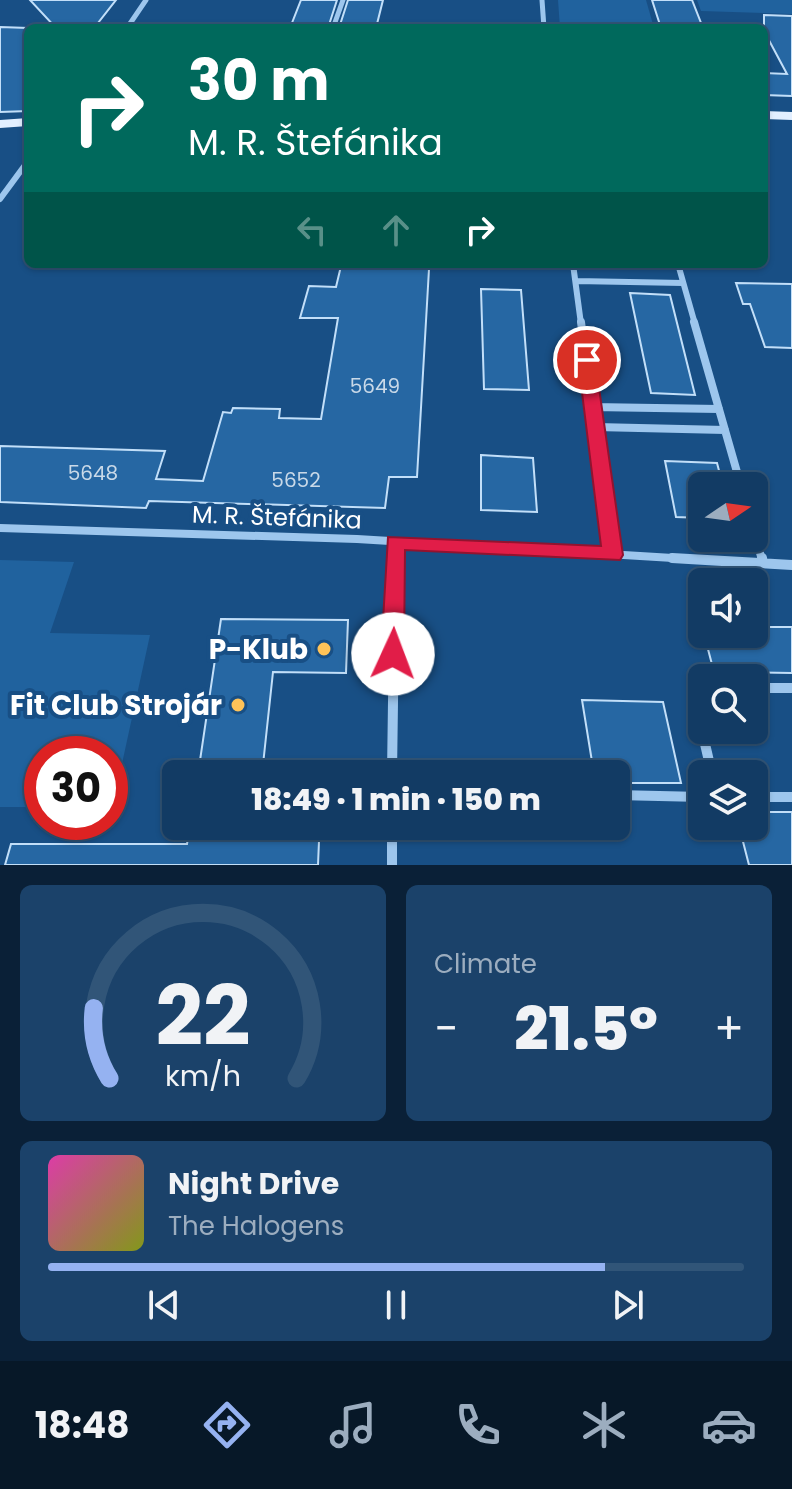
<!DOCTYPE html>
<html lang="en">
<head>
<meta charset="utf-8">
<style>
	:root { --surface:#123b64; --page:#1b426a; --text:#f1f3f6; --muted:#9cadbf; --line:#315578; --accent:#95b2f1 }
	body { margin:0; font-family:Poppins,sans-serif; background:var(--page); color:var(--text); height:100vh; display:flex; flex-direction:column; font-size:30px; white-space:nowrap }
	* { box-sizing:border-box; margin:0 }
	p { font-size:26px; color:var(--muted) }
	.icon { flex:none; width:44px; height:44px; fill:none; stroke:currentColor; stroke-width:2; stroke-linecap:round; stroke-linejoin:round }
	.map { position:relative; height:865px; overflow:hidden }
	.side { display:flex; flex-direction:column; gap:20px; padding:20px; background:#0a2037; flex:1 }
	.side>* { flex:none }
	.banner { position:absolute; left:24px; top:24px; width:744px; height:244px; border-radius:12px; box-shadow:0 2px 6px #0004,0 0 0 2px var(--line); background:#00695c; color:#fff; overflow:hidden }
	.needle { width:52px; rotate:77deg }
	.buttons { position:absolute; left:688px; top:472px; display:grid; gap:16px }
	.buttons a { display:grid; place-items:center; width:80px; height:80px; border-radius:12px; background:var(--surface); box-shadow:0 2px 6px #0004,0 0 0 2px var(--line); font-size:40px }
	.speed { position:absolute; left:24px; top:736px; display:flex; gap:16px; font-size:40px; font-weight:700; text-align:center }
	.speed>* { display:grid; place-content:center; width:104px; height:104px; border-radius:50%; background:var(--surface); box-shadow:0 2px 6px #0004,0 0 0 2px var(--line); line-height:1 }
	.speed .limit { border:12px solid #d22; background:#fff; color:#111 }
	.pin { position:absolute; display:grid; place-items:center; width:68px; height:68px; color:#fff; margin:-34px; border:4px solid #fff; border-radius:50%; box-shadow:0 2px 8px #0007 }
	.me { position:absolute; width:88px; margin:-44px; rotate:2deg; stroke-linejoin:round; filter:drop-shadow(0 0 6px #0008) }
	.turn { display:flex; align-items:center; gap:28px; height:168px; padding:0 32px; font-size:36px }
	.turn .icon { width:104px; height:104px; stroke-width:2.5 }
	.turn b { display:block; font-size:56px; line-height:68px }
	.lanes { display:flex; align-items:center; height:76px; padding:0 32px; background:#0003; justify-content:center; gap:40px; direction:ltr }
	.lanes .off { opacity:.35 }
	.big { font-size:60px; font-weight:800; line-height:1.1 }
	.side .card { flex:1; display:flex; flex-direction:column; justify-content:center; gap:12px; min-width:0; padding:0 28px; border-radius:12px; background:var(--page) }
	.side .dial { align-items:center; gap:0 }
	.dial svg { height:208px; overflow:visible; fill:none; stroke:var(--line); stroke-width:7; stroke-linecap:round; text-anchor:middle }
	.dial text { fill:var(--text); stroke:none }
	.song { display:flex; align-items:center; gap:24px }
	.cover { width:96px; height:96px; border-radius:12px; background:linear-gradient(135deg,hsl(320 70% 55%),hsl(70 70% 35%)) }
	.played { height:8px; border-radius:4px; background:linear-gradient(90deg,var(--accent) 80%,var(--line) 80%) }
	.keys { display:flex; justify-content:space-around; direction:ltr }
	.heat { display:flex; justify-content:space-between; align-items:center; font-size:44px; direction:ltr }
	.side .tiles { flex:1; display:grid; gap:20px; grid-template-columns:1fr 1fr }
	.card:last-child { grid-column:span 2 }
	.trip { position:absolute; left:162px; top:760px; width:468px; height:80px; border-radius:12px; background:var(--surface); box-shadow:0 2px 6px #0004,0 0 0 2px var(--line); font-weight:800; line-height:80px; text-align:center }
	.menu { display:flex; height:128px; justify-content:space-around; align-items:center; background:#071828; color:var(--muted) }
	.menu .icon { width:56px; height:56px }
	.menu .active { color:var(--accent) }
	.menu b { font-size:36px; color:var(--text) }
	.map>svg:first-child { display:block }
	.green { fill:#20629e }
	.building { fill:#2667a3; stroke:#c2dff9; stroke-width:2 }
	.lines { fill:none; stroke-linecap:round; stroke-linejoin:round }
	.street-far3 { stroke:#9dc6ed; stroke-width:5 }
	.street-far2 { stroke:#9dc6ed; stroke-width:6 }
	.street-far1 { stroke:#9dc6ed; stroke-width:8 }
	.street { stroke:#9dc6ed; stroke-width:10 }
	.primary { fill:#e2efff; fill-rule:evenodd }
	.route { fill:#e11d48; stroke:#92132f; stroke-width:2 }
	.poi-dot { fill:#ffc358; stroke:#184f85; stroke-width:3 }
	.labels { text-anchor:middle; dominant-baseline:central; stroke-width:8; stroke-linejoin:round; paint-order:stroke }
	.number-label { font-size:20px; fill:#c9d9e8 }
	.street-label { font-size:24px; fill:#fff; stroke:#184f85 }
	.near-poi-label { font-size:28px; font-weight:bold; fill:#fff; stroke:#184f85; text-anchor:end }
</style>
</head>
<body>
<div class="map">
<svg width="792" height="865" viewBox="0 0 792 865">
	<rect width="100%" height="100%" fill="#184f85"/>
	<!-- green -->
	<path class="green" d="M558 0H646L654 28H560Z
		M697 0H792V14L701 11Z
		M0 560 74 562 50 633 150 635 113 805H110V754H42V807H0Z"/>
	<!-- building -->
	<path class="building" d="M30 0H116L94 28H56Z
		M301 0H337L328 28H290Z
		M348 0H383L376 28H339Z
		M652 0H692L703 28H661Z
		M764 15 792 16V96L764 95V73L787 74 764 31Z
		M0 27 28 28V111L0 112Z
		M341 266 429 269 417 477H389L385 508 149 501 146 508 0 502V446L165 451 156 479 203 481 223 412 231 413 233 408 280 409 279 418 321 419 338 318H300L309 286 336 287Z
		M736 283 792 284V348L765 347 750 304H743Z
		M481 289 521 290 529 390 484 389Z
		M630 293 670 295 695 395 651 393Z
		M481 455 533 458 537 512 481 510Z
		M665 461 717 463 723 486H702V518L676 517Z
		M221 619 348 620 346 673 273 672 262 774H198Z
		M754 627H792V673L714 672 704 634H754Z
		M582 700 663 702 681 783H616V774H594Z
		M754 812H792V865H749L739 826H754Z
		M190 826H256L254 840 319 841 318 865H5L11 844H187Z"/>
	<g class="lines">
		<!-- street-far3 -->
		<path class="street-far3" d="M542 0 544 28
			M127 28 146 0
			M333 28 343 0"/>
		<!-- street-far2 -->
		<path class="street-far2" d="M0 199 28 161
			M573 264 581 324
			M678 264 695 324
			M576 281 683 283"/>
		<!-- street-far1 -->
		<path class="street-far1" d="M581 322 612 555
			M694 322 741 486
			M592 407 719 409
			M596 427 725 430
			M0 528 357 539 706 560
			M754 532 762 560
			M395 560V542"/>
		<!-- street -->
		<path class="street" d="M672 558 792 565
			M762 558 763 563
			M702 688H692L712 774
			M754 688H792
			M392 774 395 558
			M616 795 702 797
			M754 797H792
			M392 826V865"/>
		<!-- primary -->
		<path class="primary" d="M764 111 792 112V120L764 119Z
			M28 118V126L0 128V120Z"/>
	</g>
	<!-- route -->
	<path class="route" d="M587 355 595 360 623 555 620 560 405 550 404 654 401 660H385L381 654 388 537 601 546 578 360Z"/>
	<!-- markers -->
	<g class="poi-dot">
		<circle cx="324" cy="649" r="8"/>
		<circle cx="238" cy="705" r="8"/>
	</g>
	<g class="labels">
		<!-- number labels -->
		<g class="number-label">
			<text x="375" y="386">5649</text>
			<text x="93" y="473">5648</text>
			<text x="296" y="480">5652</text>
		</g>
		<!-- street labels -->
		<g class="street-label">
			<text transform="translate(277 517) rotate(2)">M. R. Štefánika</text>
		</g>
		<!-- near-poi labels -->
		<g class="near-poi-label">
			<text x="308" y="649">P-Klub</text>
			<text x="222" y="705">Fit Club Strojár</text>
		</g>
	</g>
</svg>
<div class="buttons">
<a><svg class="needle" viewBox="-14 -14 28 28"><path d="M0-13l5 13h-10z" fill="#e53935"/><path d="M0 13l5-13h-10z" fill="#9cadbf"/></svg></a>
<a><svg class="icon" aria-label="sound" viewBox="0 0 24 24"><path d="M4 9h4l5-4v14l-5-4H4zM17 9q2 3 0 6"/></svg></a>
<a><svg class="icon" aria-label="search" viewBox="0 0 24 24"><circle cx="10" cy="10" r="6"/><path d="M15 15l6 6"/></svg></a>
<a><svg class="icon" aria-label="layers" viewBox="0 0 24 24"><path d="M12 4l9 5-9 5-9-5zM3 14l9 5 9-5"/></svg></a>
</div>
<div class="speed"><div class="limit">30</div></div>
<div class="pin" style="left:587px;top:360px;background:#d93025"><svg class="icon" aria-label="arrive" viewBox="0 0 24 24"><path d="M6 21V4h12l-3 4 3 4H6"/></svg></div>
<svg class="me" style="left:393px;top:654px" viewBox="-20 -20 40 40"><circle r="19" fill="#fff"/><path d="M0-13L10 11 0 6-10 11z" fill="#e11d48"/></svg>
<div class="trip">18:49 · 1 min · 150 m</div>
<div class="banner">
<div class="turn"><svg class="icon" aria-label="right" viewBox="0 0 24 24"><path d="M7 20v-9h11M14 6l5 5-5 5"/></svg><div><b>30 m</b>M. R. Štefánika</div></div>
<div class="lanes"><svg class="icon off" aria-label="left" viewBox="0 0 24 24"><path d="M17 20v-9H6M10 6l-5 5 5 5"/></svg><svg class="icon off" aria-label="ahead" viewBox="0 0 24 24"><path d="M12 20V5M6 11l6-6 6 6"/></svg><svg class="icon" aria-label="right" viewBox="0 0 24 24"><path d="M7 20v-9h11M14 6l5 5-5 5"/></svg></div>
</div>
</div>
<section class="side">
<div class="tiles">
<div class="card dial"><svg viewBox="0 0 100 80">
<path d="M14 69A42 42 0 1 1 86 69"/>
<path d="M14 69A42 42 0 0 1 8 42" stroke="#95b2f1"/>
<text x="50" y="56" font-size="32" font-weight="700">22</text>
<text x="50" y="72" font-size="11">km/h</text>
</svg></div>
<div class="card"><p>Climate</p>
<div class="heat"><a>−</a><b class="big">21.5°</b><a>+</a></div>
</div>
<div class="card">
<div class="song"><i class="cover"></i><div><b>Night Drive</b><p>The Halogens</p></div></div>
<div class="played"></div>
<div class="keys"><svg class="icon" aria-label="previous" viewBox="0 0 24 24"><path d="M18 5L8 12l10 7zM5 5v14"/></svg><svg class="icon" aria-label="pause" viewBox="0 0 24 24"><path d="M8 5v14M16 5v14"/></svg><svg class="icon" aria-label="next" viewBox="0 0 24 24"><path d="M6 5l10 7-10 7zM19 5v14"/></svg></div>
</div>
</div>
</section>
<nav class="menu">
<b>18:48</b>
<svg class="icon active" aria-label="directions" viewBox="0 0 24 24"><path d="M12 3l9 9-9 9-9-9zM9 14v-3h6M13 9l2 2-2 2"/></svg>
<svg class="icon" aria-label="music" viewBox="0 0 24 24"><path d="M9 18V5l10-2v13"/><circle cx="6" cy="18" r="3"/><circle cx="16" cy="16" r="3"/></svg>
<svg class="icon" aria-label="phone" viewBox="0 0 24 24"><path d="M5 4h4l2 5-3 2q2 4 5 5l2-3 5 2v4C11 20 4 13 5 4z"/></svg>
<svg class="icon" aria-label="climate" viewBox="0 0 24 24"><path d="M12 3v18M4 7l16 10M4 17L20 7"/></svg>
<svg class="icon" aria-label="car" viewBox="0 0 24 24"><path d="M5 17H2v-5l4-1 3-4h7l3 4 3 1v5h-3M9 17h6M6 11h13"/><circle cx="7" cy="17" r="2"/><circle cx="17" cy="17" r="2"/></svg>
</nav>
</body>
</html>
